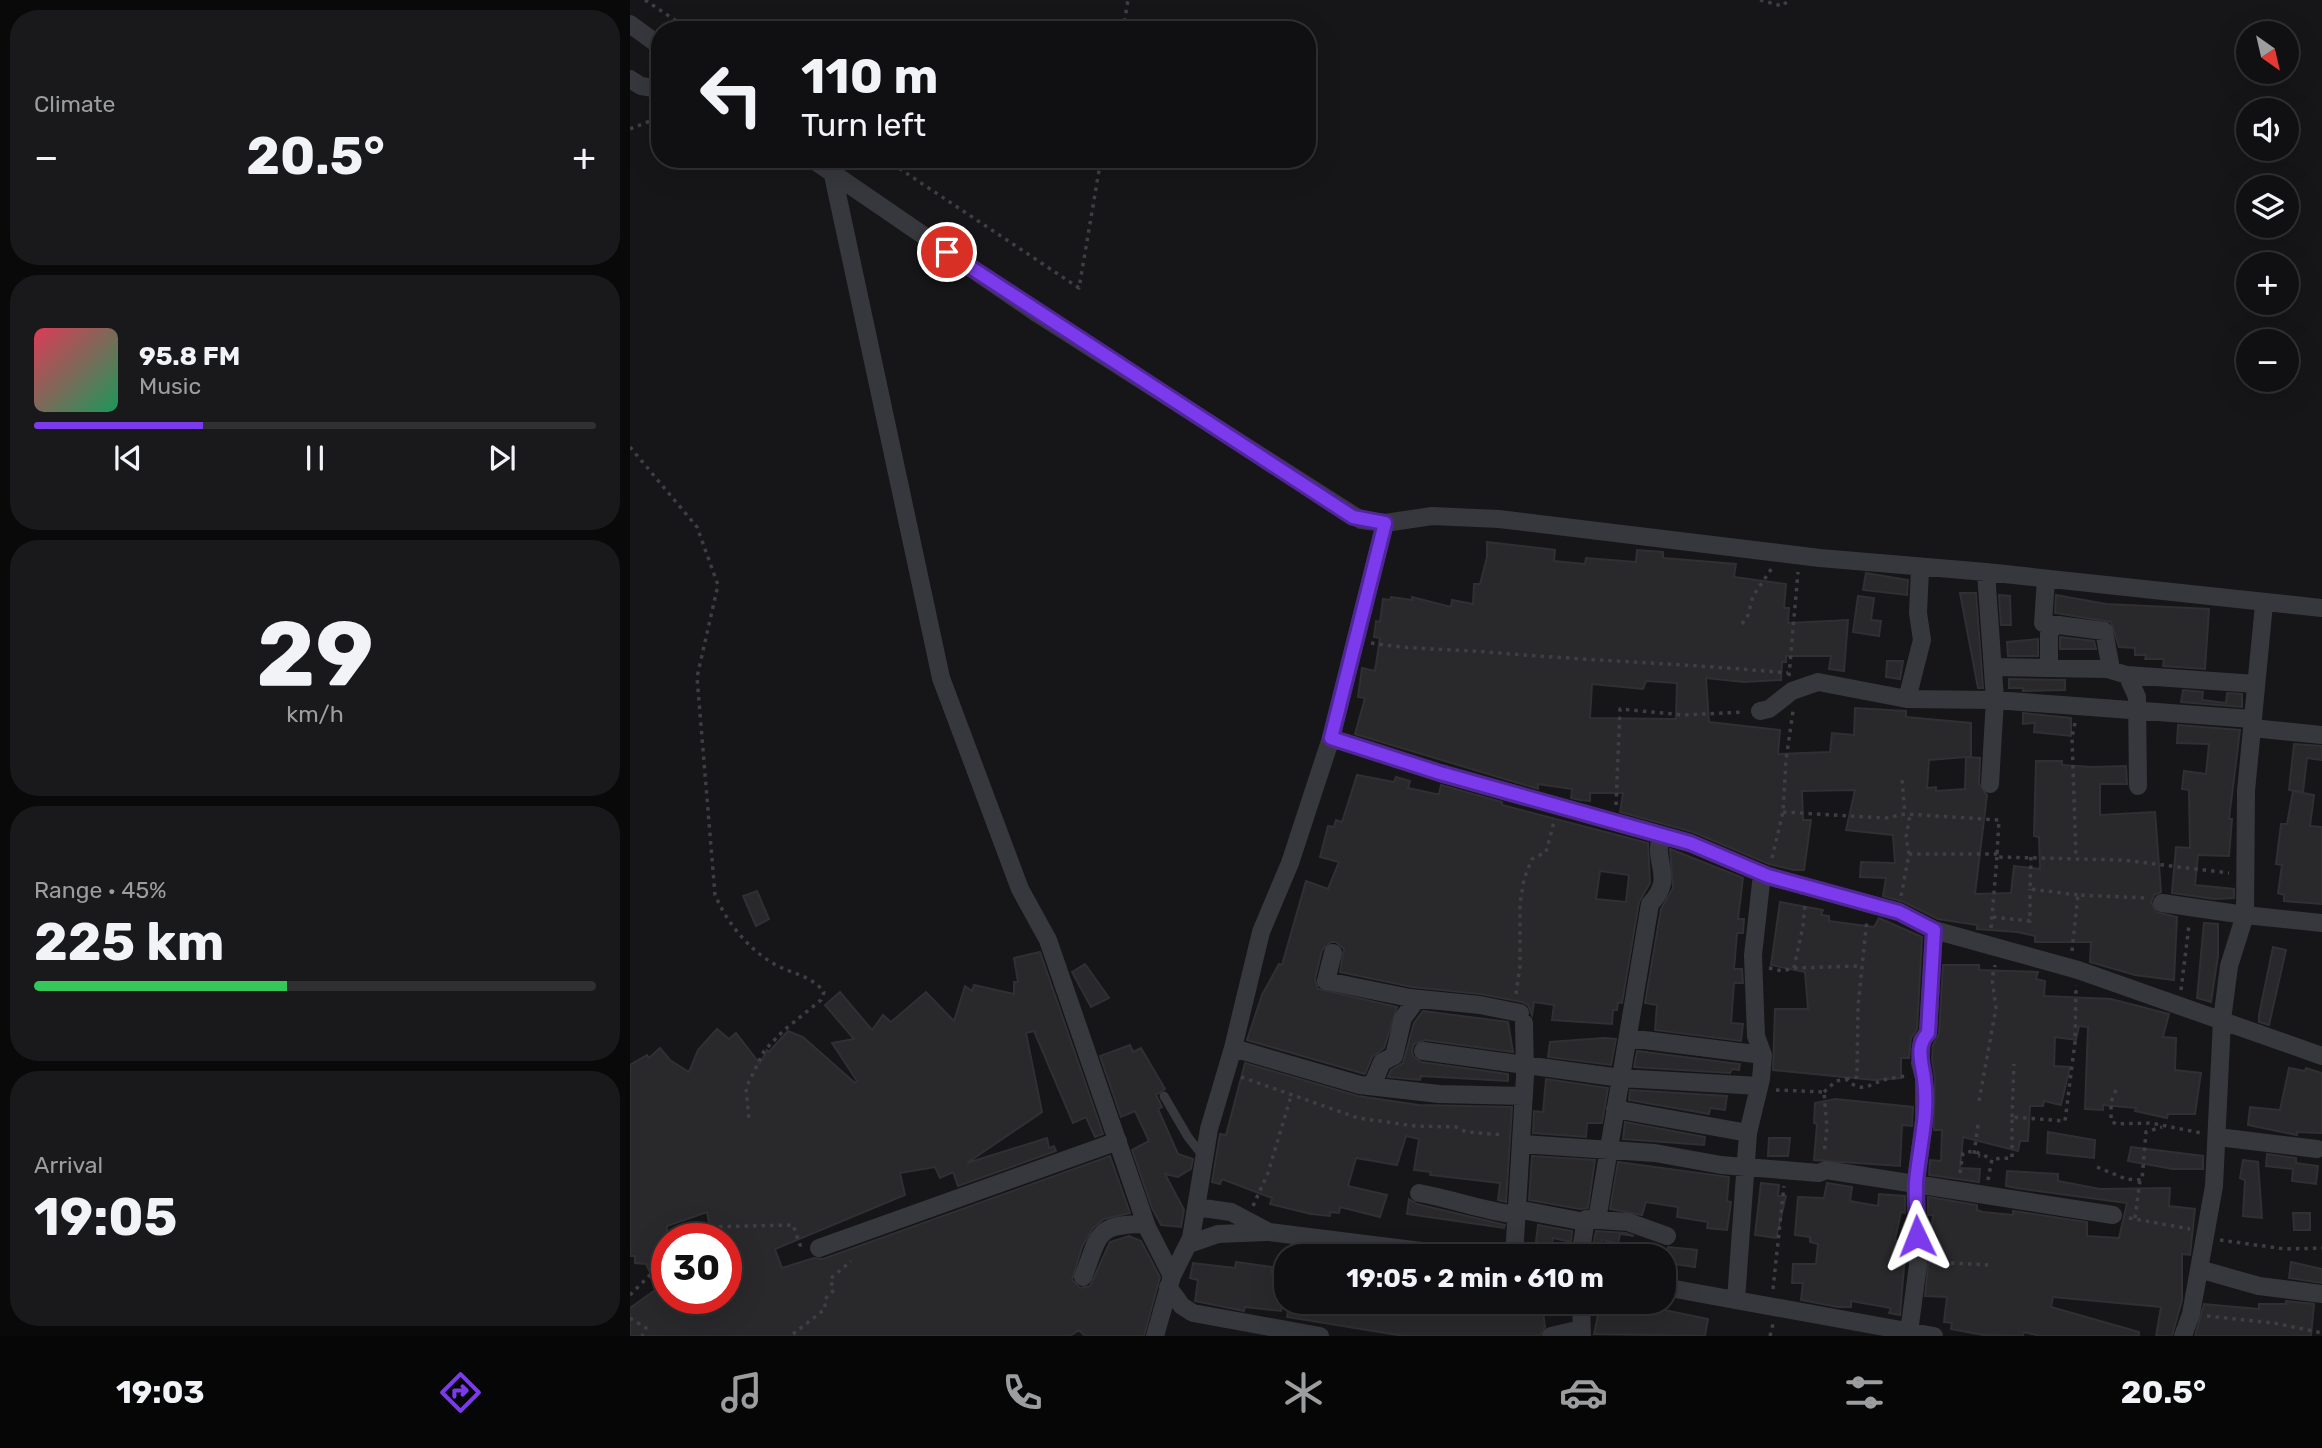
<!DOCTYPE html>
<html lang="en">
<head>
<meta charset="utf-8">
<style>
	:root { --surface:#101012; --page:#19191b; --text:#f1f3f6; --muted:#9c9d9f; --line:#303032; --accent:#7c3aed }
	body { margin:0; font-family:Rubik,sans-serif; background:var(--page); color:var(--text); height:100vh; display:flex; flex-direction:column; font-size:26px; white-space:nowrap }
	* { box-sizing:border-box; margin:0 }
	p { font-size:23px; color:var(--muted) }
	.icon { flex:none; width:38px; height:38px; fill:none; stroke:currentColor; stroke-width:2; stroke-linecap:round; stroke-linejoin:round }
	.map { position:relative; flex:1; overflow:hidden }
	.drawer { display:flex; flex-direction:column; gap:10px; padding:10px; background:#09090a; width:630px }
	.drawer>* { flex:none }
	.top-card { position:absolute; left:21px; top:21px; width:665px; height:147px; border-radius:28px; box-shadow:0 7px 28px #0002,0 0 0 2px var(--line); background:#101012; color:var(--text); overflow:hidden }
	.needle { width:46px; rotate:146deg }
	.tools { position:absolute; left:1606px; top:21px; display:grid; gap:14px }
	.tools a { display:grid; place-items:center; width:63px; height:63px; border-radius:50%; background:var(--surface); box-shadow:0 7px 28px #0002,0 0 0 2px var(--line); font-size:35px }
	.speed { position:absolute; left:21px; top:1223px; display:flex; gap:14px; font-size:35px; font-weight:700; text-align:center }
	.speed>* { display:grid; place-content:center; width:91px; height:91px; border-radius:50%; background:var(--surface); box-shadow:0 7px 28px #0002,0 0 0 2px var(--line); line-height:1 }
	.speed .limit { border:10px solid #d22; background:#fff; color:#111 }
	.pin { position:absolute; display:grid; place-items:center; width:60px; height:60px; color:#fff; margin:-30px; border:4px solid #fff; border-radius:50%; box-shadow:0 2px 7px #0007 }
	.me { position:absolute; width:77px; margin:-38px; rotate:358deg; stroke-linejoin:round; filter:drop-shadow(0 0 5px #0008) }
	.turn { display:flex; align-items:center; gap:24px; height:147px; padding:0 35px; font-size:32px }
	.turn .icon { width:91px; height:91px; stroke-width:2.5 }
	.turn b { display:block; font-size:49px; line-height:60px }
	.big { font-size:52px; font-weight:700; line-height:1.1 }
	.drawer .card { flex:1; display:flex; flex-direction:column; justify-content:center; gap:10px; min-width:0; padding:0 24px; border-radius:28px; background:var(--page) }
	.drawer .dial { align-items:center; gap:0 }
	.dial b { font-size:91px; line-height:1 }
	.song { display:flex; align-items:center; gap:21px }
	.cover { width:84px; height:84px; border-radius:10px; background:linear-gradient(135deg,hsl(350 70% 55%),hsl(150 70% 35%)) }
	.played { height:7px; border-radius:4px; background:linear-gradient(90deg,var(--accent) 30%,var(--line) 30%) }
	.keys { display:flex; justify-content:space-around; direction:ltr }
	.heat { display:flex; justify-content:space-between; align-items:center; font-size:38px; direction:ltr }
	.charge { height:10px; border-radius:5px; background:linear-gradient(90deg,#34c759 45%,var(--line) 0) }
	.trip { position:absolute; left:644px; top:1244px; width:402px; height:70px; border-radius:28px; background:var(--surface); box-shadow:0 7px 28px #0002,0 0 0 2px var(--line); font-weight:700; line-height:70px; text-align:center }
	.dock { display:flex; height:112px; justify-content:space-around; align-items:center; background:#060607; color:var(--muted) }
	.dock .icon { width:49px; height:49px }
	.dock .on { color:var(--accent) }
	.dock b { font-size:32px; color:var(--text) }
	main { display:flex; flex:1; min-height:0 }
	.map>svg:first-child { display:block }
	.building { fill:#29292c; stroke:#303034; stroke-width:2; fill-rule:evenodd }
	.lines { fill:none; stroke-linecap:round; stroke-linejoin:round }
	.path { stroke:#3d3f44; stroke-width:3.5; stroke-dasharray:3.5 5; stroke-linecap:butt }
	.service { stroke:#37383d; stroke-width:9 }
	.minor { stroke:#37383d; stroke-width:18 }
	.route-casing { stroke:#51269a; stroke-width:18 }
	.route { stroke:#7c3aed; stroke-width:12 }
</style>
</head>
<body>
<main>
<section class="drawer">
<div class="card"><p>Climate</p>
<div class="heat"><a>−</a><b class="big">20.5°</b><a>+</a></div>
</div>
<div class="card">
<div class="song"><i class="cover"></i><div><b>95.8 FM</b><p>Music</p></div></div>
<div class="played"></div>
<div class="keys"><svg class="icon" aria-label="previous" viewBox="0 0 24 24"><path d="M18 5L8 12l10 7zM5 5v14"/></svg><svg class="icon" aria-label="pause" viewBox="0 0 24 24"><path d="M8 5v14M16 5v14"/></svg><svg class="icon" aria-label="next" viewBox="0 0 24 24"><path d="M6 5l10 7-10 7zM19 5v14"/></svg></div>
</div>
<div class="card dial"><b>29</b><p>km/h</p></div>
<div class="card"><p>Range · 45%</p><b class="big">225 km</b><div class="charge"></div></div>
<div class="card"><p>Arrival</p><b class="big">19:05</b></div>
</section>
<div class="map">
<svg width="1692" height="1336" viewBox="0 0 1692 1336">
	<rect width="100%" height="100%" fill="#161618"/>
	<!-- building -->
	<path class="building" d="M857 542 925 550 924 561 955 564 956 558 1006 562 1007 550 1033 552V558L1106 564 1104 577 1156 584 1154 608H1159L1158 623 1218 620 1214 671 1199 669 1201 656H1156V662H1152L1151 680 1114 682 1076 678 1079 722 1150 730 1148 754 1200 752 1202 733 1224 735 1225 708 1276 711V717L1341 723V757H1337L1350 758 1349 784 1357 795 1345 894 1381 893 1384 866 1410 869 1409 837 1404 836 1406 761H1432V765L1461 767 1496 766 1497 784H1470V815L1525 812 1531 892 1524 895 1521 902 1526 912 1547 917 1544 980 1505 975 1460 962 1461 942H1405V936L1387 932 1347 929V925L1308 919 1274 902 1253 896 1256 878 1230 877 1231 862 1265 863 1263 835 1216 830 1225 790 1172 791 1173 820H1181L1174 870H1164L1139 864 1063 832 990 812 993 793H960V801L950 800 941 798 942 789 908 784V789L725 734 735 698 728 697 732 668 745 671 750 638 744 637 746 621 750 622 753 599 760 600 761 597 782 600V597L821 607 822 600 843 604 844 584H850L857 557ZM1016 681 1047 683 1046 719 960 718 962 684 1013 689ZM1336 757 1335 789 1306 791V787L1297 788 1299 760Z
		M1236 573 1278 580 1277 595 1233 590Z
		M1330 593H1346L1353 688H1348Z
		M1369 595 1380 596 1381 625H1371Z
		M1426 595 1476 604 1579 609 1575 669 1533 666 1534 659H1515L1516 655H1505V648L1489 647 1481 622 1425 613Z
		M1228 596 1244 598 1241 620 1251 621 1249 636 1223 632Z
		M1430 637 1464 641 1466 649H1430Z
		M1408 639V656H1378L1377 642Z
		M1257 661H1273L1270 679 1256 677Z
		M1379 679 1435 680V690L1393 691V688H1379Z
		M1553 690 1573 692 1572 700 1596 703 1597 693 1612 694V707L1551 702Z
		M1393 713 1441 718V736L1404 732 1405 723 1393 724Z
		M1548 725 1610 730 1599 819H1602L1599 856 1568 855 1565 885 1604 889V898L1584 899 1542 893 1546 847 1560 848 1559 790 1552 789 1554 771 1576 774 1579 744 1547 743Z
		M1664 744 1692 746V760L1677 758 1673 792 1659 790Z
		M727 775 764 782 766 777 780 781 778 788 806 794H809L811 785 872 802V805L1018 843 1020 883 1009 902 992 1003 988 1002 987 1010H983L982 1024 922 1020 924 1005 904 1002 902 1015 898 1005 892 1002 851 994 782 987 710 972 714 949 706 942H701L692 950 685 979 688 989 767 1007 754 1048 742 1057 735 1074 617 1040 632 995 649 964 652 965 676 881 698 889 709 862 690 857 698 826 704 827 706 820 712 822ZM970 871 999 875 996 902 966 899Z
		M1663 791 1684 795 1680 826 1692 827V904L1654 901V895L1648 893 1652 865 1646 864 1651 824H1657Z
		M1040 849 1113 878 1108 919H1114L1113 933H1107L1104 969H1112L1113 983H1104L1101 1023 1113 1024 1111 1041 1025 1030 1027 1005 1015 1003 1031 909 1043 888Z
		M127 891 139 919 126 926 113 896Z
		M1150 902 1193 910 1191 915 1199 916V921L1244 927 1249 918 1292 937 1287 1029 1281 1038 1279 1058H1271V1078L1244 1080 1143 1070 1145 1009H1178L1175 972 1141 965Z
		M1574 923 1588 924V956L1581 1002 1567 998Z
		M1643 947 1656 950 1639 1025 1629 1022V1015Z
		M410 952 473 1134 465 1137 456 1117 443 1123 404 1031 396 1033 412 1112 337 1163 417 1138 419 1148 424 1146 426 1151 328 1186 323 1172 310 1178 305 1167 270 1173 275 1195 145 1249 152 1268 184 1258 193 1259 480 1156 500 1213 474 1219 463 1228 452 1247 442 1280 450 1288 460 1286 480 1242 499 1236 511 1241 530 1277 514 1336H455L449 1330 440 1336H0V1308L28 1288 16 1264 5 1263V1256H0V1065L17 1055 19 1058 30 1048 40 1060 59 1072 68 1050 87 1029 99 1039 106 1033 130 1064 137 1050 139 1052 158 1031 173 1037 225 1083 227 1081 202 1043 224 1039 195 1005 210 992 242 1030 253 1015 261 1022 296 992 324 1021 335 986 342 991 344 985 384 994V982H388L384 958ZM77 1212 82 1239H96V1298H37V1266L32 1254 37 1252V1226Z
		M455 964 479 998 461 1007 442 972Z
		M1313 965H1349V970L1408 972 1406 979 1415 981 1414 996 1481 999 1539 1014 1533 1037 1546 1038 1545 1070 1571 1073 1565 1114H1538L1537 1118 1505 1111 1506 1108 1473 1105V1110L1455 1109 1458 1027 1449 1026 1446 1040 1425 1037 1424 1066 1440 1067 1431 1105 1414 1101 1413 1106H1400L1398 1141H1390L1388 1151 1333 1137 1330 1168 1350 1169 1349 1182 1299 1175 1300 1160 1311 1161 1312 1130H1304L1305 1078 1302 1059 1303 1045 1309 1034Z
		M793 1011 878 1022 883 1052 795 1040 784 1044 782 1050 783 1056 791 1062 878 1074V1081L791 1076 790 1080 758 1077 761 1070 773 1063 784 1023Z
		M974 1038 986 1039 981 1065 918 1057 920 1042Z
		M500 1045 503 1052 511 1048 535 1089 526 1095 532 1107 528 1109 548 1154 563 1159 561 1169 548 1177 535 1174 554 1210 551 1227 531 1225 522 1208 502 1150 519 1141 505 1111 491 1117 470 1056Z
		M1007 1051 1110 1064 1109 1070 1102 1069 1100 1073 1004 1067Z
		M615 1063 728 1096 789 1105 882 1107 876 1202 868 1200 870 1183 800 1175 801 1172 784 1170 789 1139 776 1136 767 1165 726 1158 718 1186 757 1195 750 1217 710 1207 709 1213 700 1212V1216L681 1214 640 1204 642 1198 592 1179 590 1184 582 1182 590 1134 596 1135Z
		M1659 1068 1675 1071 1676 1068 1692 1073V1133L1667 1132V1135L1618 1125 1620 1107 1650 1110Z
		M916 1079 978 1088 972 1123H957L956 1137 903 1133 904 1111 913 1112Z
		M1000 1090 1097 1096 1095 1110 1080 1108 1079 1114 999 1100Z
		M1205 1099 1283 1107 1282 1126 1272 1125 1270 1166 1184 1160 1187 1124 1184 1123 1185 1103Z
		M995 1122 1075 1137 1074 1145 993 1139Z
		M1418 1132 1465 1140 1464 1158 1417 1153Z
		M1139 1138H1160L1158 1156H1138Z
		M1501 1147 1573 1156V1169H1543L1498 1161Z
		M1637 1154 1666 1158V1163L1688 1166 1686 1184 1662 1181 1663 1169 1636 1166Z
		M902 1156 965 1160 958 1208 950 1209 899 1200Z
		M1613 1160 1628 1162 1632 1218 1613 1216 1615 1180 1610 1178Z
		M988 1162 1099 1177 1097 1201 1101 1202 1097 1230 1077 1228 1078 1222 1047 1217 1048 1207 1016 1202 1012 1215 980 1209Z
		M1377 1171 1428 1174V1181L1470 1189 1540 1188 1539 1206 1565 1209 1560 1255 1552 1254V1300L1542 1336H1526L1531 1307 1423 1297 1421 1307 1509 1332V1336H1411L1394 1332 1393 1336 1353 1335 1321 1329 1322 1323 1314 1322 1317 1297 1295 1296 1303 1215H1298V1197L1347 1205V1210L1353 1212 1383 1215V1211L1457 1222V1236L1489 1238 1497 1203 1386 1188 1376 1186Z
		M1131 1183 1149 1185 1148 1196H1156L1146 1238 1125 1235Z
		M1197 1183 1222 1187 1220 1201 1248 1206 1249 1194 1275 1196V1213L1271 1212 1265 1240 1276 1243 1270 1315 1259 1313 1261 1308 1221 1301V1307H1208L1171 1300 1173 1283H1162L1163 1264H1186L1188 1244 1180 1242V1237L1165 1235 1168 1197 1194 1198Z
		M779 1199 787 1204 875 1225 874 1228 777 1214Z
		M1663 1213H1680V1230H1664Z
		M908 1225 942 1231 941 1242 923 1238 920 1253 905 1250Z
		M966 1231 996 1233 1004 1236 990 1234 988 1243 972 1240 970 1256H961Z
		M1038 1247 1067 1250 1065 1267 1037 1263Z
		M606 1262 642 1267 641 1274 656 1276 651 1311 615 1307 614 1311 565 1301 568 1280 560 1278 563 1263 605 1268Z
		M1661 1262 1692 1269V1283L1659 1278Z
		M1656 1301 1684 1304 1681 1336H1565L1574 1304 1629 1309V1304H1656Z
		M659 1302H843L842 1307 866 1303 867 1306 877 1305 878 1310 904 1308 905 1314 913 1312 915 1327 910 1336H774L657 1317Z
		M1010 1305 1078 1319 1075 1336 964 1334 969 1310 1009 1315Z"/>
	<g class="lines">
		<!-- path -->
		<path class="path" d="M15 0 60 30
			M1130 0 1152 6 1159 0
			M493 30 498 0
			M0 129 30 117
			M255 159 449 288 471 159
			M0 447 67 527 88 585 67 677 85 895C97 923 120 951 146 965 163 974 182 976 194 992L191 1000 153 1031 134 1051 116 1088 119 1119
			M1112 624 1118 615 1123 596 1142 568
			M741 643C783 650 826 649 869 653 966 661 1062 664 1158 673
			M1159 676 1168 572
			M1445 723 1442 737 1446 858
			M1272 780 1275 814
			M986 805 990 709 1054 715 1114 712
			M1153 812 1256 818 1275 814 1369 820 1367 854
			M1279 854 1276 837 1280 815
			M1401 857 1400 889 1448 895
			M1142 858 1153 812 1156 760 1163 711
			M1271 896 1279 854H1367V857L1492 860 1599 873
			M1363 917 1400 921V889
			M1361 928 1367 857
			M1442 951 1448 895 1517 898
			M1139 968 1152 971 1164 968 1173 926 1175 905
			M1164 968 1230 966
			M1551 990 1559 925
			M886 994 890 966V904L894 879 902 859 916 852 924 822
			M611 1077 728 1118 785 1126 826 1127 836 1132 874 1135
			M1216 1079 1227 1077 1228 1006 1237 919
			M1146 1090 1194 1092 1197 1128 1194 1154
			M1486 1090 1481 1102V1121L1486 1124 1521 1123 1571 1133
			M1194 1092 1206 1081 1216 1079C1231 1093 1237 1086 1253 1080 1260 1078 1269 1077 1276 1076
			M1349 1101 1366 1008 1362 979 1365 965
			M1382 1117 1384 1064
			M1348 1125 1344 1154 1350 1156
			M1467 1167 1496 1179 1512 1180 1516 1132 1532 1127
			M1330 1173 1333 1153 1344 1151 1362 1159
			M1358 1180 1362 1159 1382 1158V1117L1435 1121 1445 1042 1446 985
			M623 1206 638 1173 661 1096
			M1499 1218 1560 1229
			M1505 1218 1510 1180
			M60 1239 72 1227 163 1225 170 1245H174
			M1590 1240 1655 1249 1692 1248
			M1304 1262 1358 1265
			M1143 1289 1154 1186
			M0 1295 37 1258
			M1577 1316 1644 1323 1692 1333
			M0 1318 16 1328 12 1336
			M163 1334 195 1309V1299L204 1290 200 1279 221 1261
			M1140 1336 1143 1324"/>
		<!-- service -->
		<path class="service" d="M534 1096 558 1137 573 1156"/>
		<!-- minor -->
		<path class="minor" d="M0 24 30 46
			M0 79 11 86 30 89
			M182 159 408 314 731 520 755 523 802 516 869 519 1190 558 1356 572 1692 608
			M203 175 311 678 390 889 418 940 517 1227 542 1276
			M1356 572 1365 700 1360 784
			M1416 579 1413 623 1474 631 1481 669
			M1363 667 1477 669 1497 675 1507 697 1508 786
			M1419 667V634L1424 625
			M1497 675 1626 684
			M1277 699 1292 640 1288 613 1290 569
			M1130 711 1139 709 1162 691 1188 682 1277 699 1365 700 1622 719
			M1622 728 1692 735
			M701 738 810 773 1060 843 1138 876 1269 912 1304 930 1448 970 1692 1056
			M1532 903 1615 915 1616 791 1634 604
			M703 953 696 981 701 982 780 998 850 1005 890 1013
			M998 1038 1133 1055
			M603 1048 730 1085 809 1094 894 1096
			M793 1051 991 1078 1129 1086
			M742 1086 752 1062 764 1056 773 1018 787 999
			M985 1109 1118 1133
			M1588 1137 1687 1149
			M892 1144 1025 1153 1091 1165 1189 1173 1196 1170 1483 1215
			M789 1193C823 1199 853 1211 887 1215
			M566 1207 601 1212 639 1232 831 1256
			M887 1209 955 1222
			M967 1220 1020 904C1046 878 1022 863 1031 835
			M559 1244 588 1234 636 1232
			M189 1248 488 1141
			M884 1256 895 1076 894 1023
			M950 1256 956 1219 998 1222 1037 1236
			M1569 1269 1629 1286 1692 1294
			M453 1277C470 1234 465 1224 516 1224
			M538 1287 552 1306 563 1313 690 1336
			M1034 1287 1304 1336
			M1106 1300 1118 1133 1131 1079 1133 1055 1126 1036 1123 955 1132 874
			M951 1302 952 1336
			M1279 1332 1288 1265 1286 1183 1294 1120V1078L1290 1063 1292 1040 1298 1033 1304 930
			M525 1336 542 1276 561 1238 579 1129 603 1048 631 932 660 863 701 738 755 523
			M921 1336 951 1329
			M1553 1336 1561 1314 1584 1186 1592 1020 1599 966 1615 915 1692 923"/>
	</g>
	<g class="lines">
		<!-- route casing -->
		<g class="route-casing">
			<path id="route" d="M317 252 723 517 755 523 701 738 810 773 1060 843 1138 876 1269 912 1304 930 1298 1033C1285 1047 1292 1062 1294 1079 1299 1113 1289 1148 1286 1182 1285 1199 1287 1218 1287 1236"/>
		</g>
		<!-- route -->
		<use href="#route" class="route"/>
	</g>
</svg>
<div class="tools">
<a><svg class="needle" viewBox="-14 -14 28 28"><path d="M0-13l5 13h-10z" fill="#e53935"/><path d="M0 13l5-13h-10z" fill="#9c9d9f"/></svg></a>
<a><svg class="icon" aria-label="sound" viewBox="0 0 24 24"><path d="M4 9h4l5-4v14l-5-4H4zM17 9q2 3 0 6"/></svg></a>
<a><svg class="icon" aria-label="layers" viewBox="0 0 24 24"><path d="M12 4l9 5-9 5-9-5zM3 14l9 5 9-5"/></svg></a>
<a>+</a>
<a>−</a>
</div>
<div class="speed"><div class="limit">30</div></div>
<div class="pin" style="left:317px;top:252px;background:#d93025"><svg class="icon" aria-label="arrive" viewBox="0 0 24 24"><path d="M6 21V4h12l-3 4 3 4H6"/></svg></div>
<svg class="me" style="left:1287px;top:1236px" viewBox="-20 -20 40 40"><path d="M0-17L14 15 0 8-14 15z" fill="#7c3aed" stroke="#fff" stroke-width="4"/></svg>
<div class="trip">19:05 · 2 min · 610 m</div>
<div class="top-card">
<div class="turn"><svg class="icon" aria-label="left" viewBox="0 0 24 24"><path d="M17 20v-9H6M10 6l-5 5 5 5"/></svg><div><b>110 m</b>Turn left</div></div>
</div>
</div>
</main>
<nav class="dock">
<b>19:03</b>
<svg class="icon on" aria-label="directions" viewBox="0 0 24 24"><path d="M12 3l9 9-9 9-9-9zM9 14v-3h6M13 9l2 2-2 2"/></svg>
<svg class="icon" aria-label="music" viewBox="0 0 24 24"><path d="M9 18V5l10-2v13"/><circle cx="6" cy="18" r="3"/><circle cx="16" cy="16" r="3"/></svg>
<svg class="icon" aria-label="phone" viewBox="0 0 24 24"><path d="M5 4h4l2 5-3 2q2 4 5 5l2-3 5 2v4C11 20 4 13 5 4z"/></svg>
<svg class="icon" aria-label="climate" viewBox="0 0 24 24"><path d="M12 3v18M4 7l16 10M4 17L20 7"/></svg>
<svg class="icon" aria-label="car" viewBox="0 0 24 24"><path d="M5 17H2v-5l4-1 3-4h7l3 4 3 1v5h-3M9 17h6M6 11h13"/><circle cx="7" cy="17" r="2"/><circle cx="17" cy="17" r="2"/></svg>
<svg class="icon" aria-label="filters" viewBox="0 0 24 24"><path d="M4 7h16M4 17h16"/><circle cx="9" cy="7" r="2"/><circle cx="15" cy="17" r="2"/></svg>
<b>20.5°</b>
</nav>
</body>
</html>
